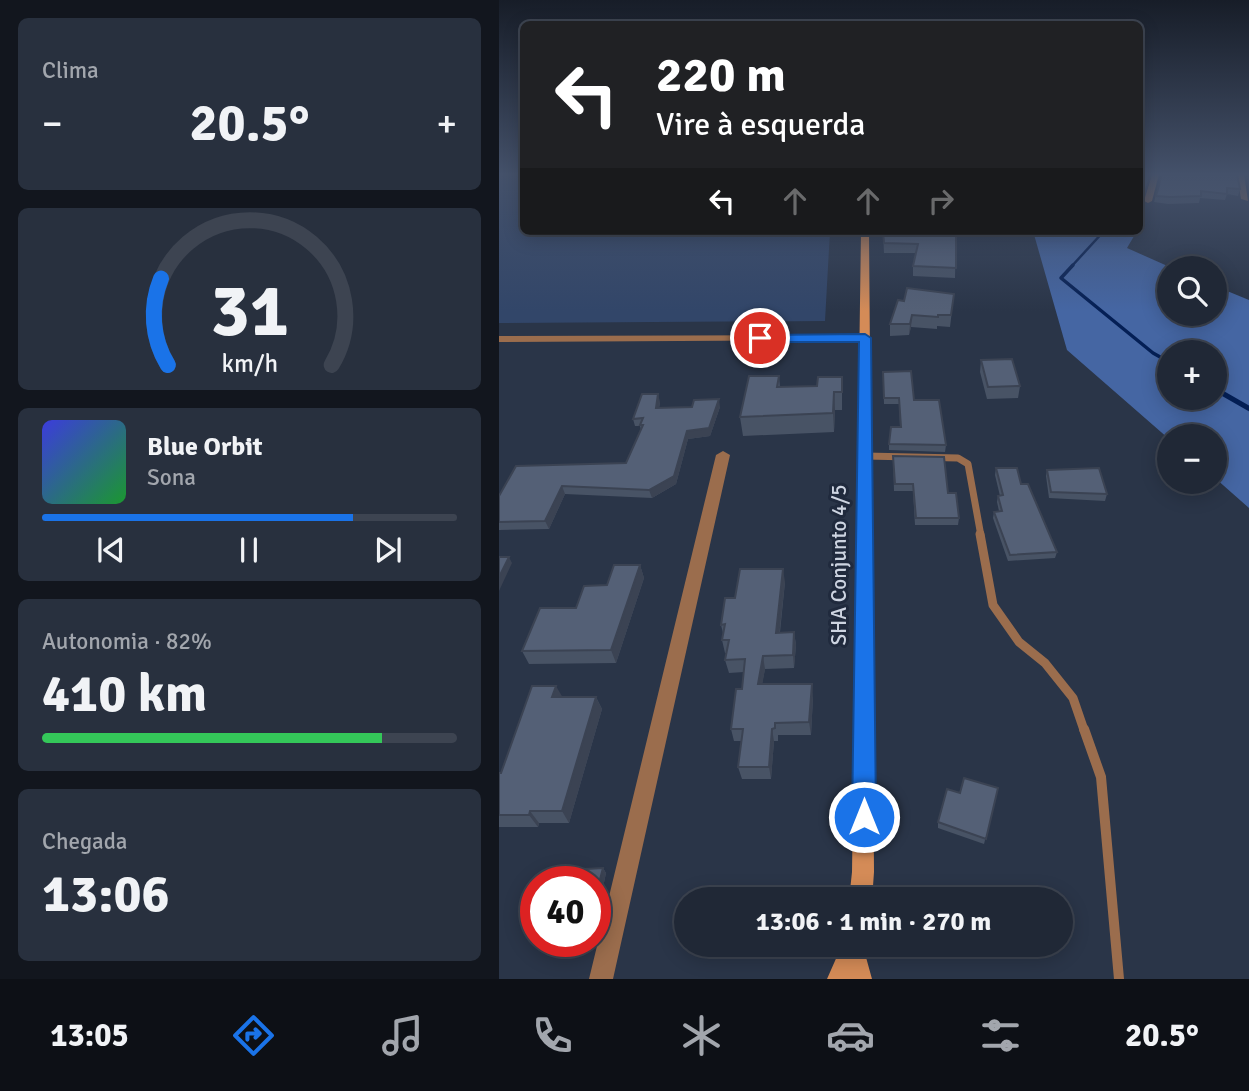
<!DOCTYPE html>
<html lang="pt">
<head>
<meta charset="utf-8">
<style>
	:root { --surface:#202836; --page:#28303e; --text:#f1f3f6; --muted:#a2a6ad; --line:#3d4451; --accent:#1a73e8 }
	body { margin:0; font-family:Signika,sans-serif; background:var(--page); color:var(--text); height:100vh; display:flex; flex-direction:column; font-size:26px; white-space:nowrap }
	* { box-sizing:border-box; margin:0 }
	p { font-size:23px; color:var(--muted) }
	.icon { flex:none; width:38px; height:38px; fill:none; stroke:currentColor; stroke-width:2; stroke-linecap:round; stroke-linejoin:round }
	.map { position:relative; flex:1; overflow:hidden }
	.panel { display:flex; flex-direction:column; gap:18px; padding:18px; background:#12161e; width:499px }
	.panel>* { flex:none }
	.guide { position:absolute; left:21px; top:21px; width:623px; height:214px; border-radius:10px; box-shadow:0 4px 18px #0003,0 0 0 2px var(--line); background:#202124; color:#fff; overflow:hidden }
	.tools { position:absolute; left:658px; top:256px; display:grid; gap:14px }
	.tools a { display:grid; place-items:center; width:70px; height:70px; border-radius:50%; background:var(--surface); box-shadow:0 4px 18px #0003,0 0 0 2px var(--line); font-size:35px }
	.speed { position:absolute; left:21px; top:866px; display:flex; gap:14px; font-size:35px; font-weight:700; text-align:center }
	.speed>* { display:grid; place-content:center; width:91px; height:91px; border-radius:50%; background:var(--surface); box-shadow:0 4px 18px #0003,0 0 0 2px var(--line); line-height:1 }
	.speed .limit { border:10px solid #d22; background:#fff; color:#111 }
	.pin { position:absolute; display:grid; place-items:center; width:60px; height:60px; color:#fff; margin:-30px; border:4px solid #fff; border-radius:50%; box-shadow:0 2px 7px #0007 }
	.me { position:absolute; width:77px; margin:-38px; rotate:0deg; stroke-linejoin:round; filter:drop-shadow(0 0 5px #0008) }
	.turn { display:flex; align-items:center; gap:24px; height:147px; padding:0 21px; font-size:32px }
	.turn .icon { width:91px; height:91px; stroke-width:2.5 }
	.turn b { display:block; font-size:49px; line-height:60px }
	.lanes { display:flex; align-items:center; height:66px; padding:0 21px; background:#0003; justify-content:center; gap:35px; direction:ltr }
	.lanes .off { opacity:.35 }
	.big { font-size:52px; font-weight:800; line-height:1.1 }
	.panel .widget { flex:1; display:flex; flex-direction:column; justify-content:center; gap:10px; min-width:0; padding:0 24px; border-radius:10px; background:var(--page) }
	.panel .dial { align-items:center; gap:0 }
	.dial svg { height:182px; overflow:visible; fill:none; stroke:var(--line); stroke-width:7; stroke-linecap:round; text-anchor:middle }
	.dial text { fill:var(--text); stroke:none }
	.song { display:flex; align-items:center; gap:21px }
	.cover { width:84px; height:84px; border-radius:10px; background:linear-gradient(135deg,hsl(240 70% 55%),hsl(130 70% 35%)) }
	.played { height:7px; border-radius:4px; background:linear-gradient(90deg,var(--accent) 75%,var(--line) 75%) }
	.keys { display:flex; justify-content:space-around; direction:ltr }
	.heat { display:flex; justify-content:space-between; align-items:center; font-size:38px; direction:ltr }
	.charge { height:10px; border-radius:5px; background:linear-gradient(90deg,#34c759 82%,var(--line) 0) }
	.trip { position:absolute; left:175px; top:887px; width:399px; height:70px; border-radius:35px; background:var(--surface); box-shadow:0 4px 18px #0003,0 0 0 2px var(--line); font-weight:800; line-height:70px; text-align:center }
	.tabs { display:flex; height:112px; justify-content:space-around; align-items:center; background:#0d1016; color:var(--muted) }
	.tabs .icon { width:49px; height:49px }
	.tabs .current { color:var(--accent) }
	.tabs b { font-size:32px; color:var(--text) }
	main { display:flex; flex:1; min-height:0 }
	.map>svg:first-child { display:block }
	.green { fill:#324669 }
	.forest { fill:#4566a3; fill-rule:evenodd }
	.lines { fill:none; stroke-linecap:round; stroke-linejoin:round }
	.stream-far2 { stroke:#041f55; stroke-width:2.5 }
	.stream-far1 { stroke:#041f55; stroke-width:3.5 }
	.stream { stroke:#041f55; stroke-width:5 }
	.lane-far2 { stroke:#9b6d4d; stroke-width:7 }
	.lane-far1 { stroke:#9b6d4d; stroke-width:9 }
	.lane { stroke:#9b6d4d; stroke-width:10 }
	.street { fill:#9b6d4d; fill-rule:evenodd }
	.secondary { fill:#d48b57; fill-rule:evenodd }
	.wall { fill:#485365 }
	.shaded-wall { fill:#3b4353 }
	.building { fill:#546076; stroke:#3b4353; stroke-width:2 }
	.route { fill:#1a73e8; stroke:#114b97; stroke-width:2 }
	.labels { text-anchor:middle; dominant-baseline:central; stroke-width:6; stroke-linejoin:round; paint-order:stroke }
	.street-label { font-size:21px; fill:#cdd4e1; stroke:#202a3d }
</style>
</head>
<body>
<main>
<section class="panel">
<div class="widget"><p>Clima</p>
<div class="heat"><a>−</a><b class="big">20.5°</b><a>+</a></div>
</div>
<div class="widget dial"><svg viewBox="0 0 100 80">
<path d="M14 69A42 42 0 1 1 86 69"/>
<path d="M14 69A42 42 0 0 1 11 31" stroke="#1a73e8"/>
<text x="50" y="56" font-size="32" font-weight="700">31</text>
<text x="50" y="72" font-size="11">km/h</text>
</svg></div>
<div class="widget">
<div class="song"><i class="cover"></i><div><b>Blue Orbit</b><p>Sona</p></div></div>
<div class="played"></div>
<div class="keys"><svg class="icon" aria-label="previous" viewBox="0 0 24 24"><path d="M18 5L8 12l10 7zM5 5v14"/></svg><svg class="icon" aria-label="pause" viewBox="0 0 24 24"><path d="M8 5v14M16 5v14"/></svg><svg class="icon" aria-label="next" viewBox="0 0 24 24"><path d="M6 5l10 7-10 7zM19 5v14"/></svg></div>
</div>
<div class="widget"><p>Autonomia · 82%</p><b class="big">410 km</b><div class="charge"></div></div>
<div class="widget"><p>Chegada</p><b class="big">13:06</b></div>
</section>
<div class="map">
<svg width="751" height="979" viewBox="0 0 751 979">
	<rect width="100%" height="100%" fill="#2a3548"/>
	<!-- green -->
	<path class="green" d="M0 174H24V231H331L326 321 0 323Z"/>
	<!-- forest -->
	<path class="forest" d="M534 231H638L628 248 673 268H670V313H716V286L750 300V508L716 478V436H670V439L568 350ZM670 352H716V397H670Z"/>
	<g class="lines">
		<!-- stream-far2 -->
		<path class="stream-far2" d="M572 267 605 231"/>
		<!-- stream-far1 -->
		<path class="stream-far1" d="M574 265 562 278 654 353 670 362"/>
		<!-- stream -->
		<path class="stream" d="M716 389 751 409"/>
		<!-- lane-far2 -->
		<path class="lane-far2" d="M366 456 459 458 469 464 482 536"/>
		<!-- lane-far1 -->
		<path class="lane-far1" d="M481 534 494 605 520 642 546 663 574 698 585 730"/>
		<!-- lane -->
		<path class="lane" d="M585 729 602 777 620 979"/>
		<!-- street -->
		<path class="street" d="M653 174H660L653 201 649 203 645 201Z
			M738 174H745L749 201 742 199Z
			M366 335 371 338 370 340 0 342V336Z
			M224 451 231 455 114 979H90L217 455Z"/>
		<!-- secondary -->
		<path class="secondary" d="M362 231H370L375 872 373 900H350L353 872Z
			M343 945H367L365 950 373 979H328Z"/>
	</g>
	<!-- wall -->
	<path class="wall" d="M640 174H652L643 204H640Z
		M661 174H738L741 189 739 196 728 194 726 200 701 198 700 203 669 204 655 202 662 175Z
		M748 174H750V192Z
		M384 231H457L456 278 414 276V266L417 253H385Z
		M455 294 451 327 438 326V329L412 327 410 335 391 336V324L405 301Z
		M482 360 521 386 519 398 488 399 481 372Z
		M384 372 415 400 447 445 446 452 390 450V444L401 427 400 404H385Z
		M280 376 281 387 318 386 343 377V410H336L335 432 244 436 241 417Z
		M161 402 160 408 221 407 211 436 189 439 177 484 153 498 66 494 50 529 0 530V496L127 463 142 430 141 426H136L134 419Z
		M394 456 449 493 460 518 459 525H416L414 491H395Z
		M497 468 522 484 558 552 556 558 509 561 494 518 495 512 500 511 498 502 499 496H501L496 475Z
		M548 470 608 494 606 501 550 498 547 476Z
		M141 565 145 578 117 663 30 664 23 651 77 608 108 585Z
		M286 582 281 632H295L297 645 295 668 266 669 263 684 314 697 312 735H279V741H275L272 779H243L239 767 243 741H235L232 729 243 689 245 672 230 673 226 660 228 653H226L223 640 224 633 222 625Z
		M63 697H97L103 709 70 823H40L39 827H0V773H2Z
		M499 788 485 844 439 828V822L461 793Z
		M104 868 107 873 103 892H96V882Z"/>
	<!-- shaded-wall -->
	<path class="shaded-wall" d="M413 315 412 327 410 335 411 324Z
		M335 392 336 410 335 432 334 413Z
		M159 394 161 402 159 415 157 408Z
		M220 399 221 407 211 436 189 439 177 484 153 498 150 490 188 431Z
		M63 486 66 494 50 529 46 521Z
		M10 557 13 563 0 591V577Z
		M141 565 145 578 117 663 112 650Z
		M284 569 286 582 279 646 277 633Z
		M295 632 297 645 295 668 294 655Z
		M264 656 266 669 261 697 259 684Z
		M313 684 314 697 312 735 310 722Z
		M57 686 64 698 53 697Z
		M97 697 103 709 70 823 63 811Z
		M273 729 275 741 272 779 270 767Z
		M31 811 40 823 39 827 30 815Z
		M104 868 107 873 103 892 99 887Z"/>
	<!-- building -->
	<path class="building" d="M640 174H652L644 198 640 197Z
		M663 174H738L741 189 728 188V194L702 191V196L671 197 657 196Z
		M384 231H457V268L414 266 419 244 385 243Z
		M408 288 455 294 452 315H439V317L413 315 411 324H391L399 300 405 301Z
		M513 359 521 386 489 387 482 360Z
		M412 371 415 400H440L447 445 390 444 392 427H402L400 398H385L384 372Z
		M250 376H280L278 387 318 386 319 377H343V392H335L334 413 241 417Z
		M143 394H159L157 408 193 407 195 400 220 399 210 428 188 431 175 476 150 490 63 486 46 521 0 522V496L17 466 127 463 144 425H141L144 418 134 419Z
		M394 456 445 457 449 493H457L460 518H417L414 484H396Z
		M497 468H518L522 484H529L558 552 511 555 495 512 503 511 499 496 504 495Z
		M600 468 608 494 552 492 548 470Z
		M0 557H10L0 577Z
		M115 565H141L112 650 23 651 41 608H77L85 586 108 585Z
		M241 569H284L277 633 295 632 294 655 264 656 259 684H313L310 722 276 723V728L273 729 270 767H239L244 729H232L237 689H243L246 659 226 660 230 640H223L226 624 222 625 226 598H236Z
		M33 686H57L53 697H97L63 811H31L30 815H0V773H2Z
		M465 778 499 788 487 839 439 822 448 789 461 793Z
		M104 868 99 887H96V882H83L86 869Z"/>
	<!-- sky -->
	<linearGradient id="sky" x2="0" y2="1"><stop stop-color="#171d28"/><stop offset="0.56" stop-color="#44516a"/><stop offset="1" stop-color="#44516a" stop-opacity="0"/></linearGradient>
	<rect width="751" height="311" fill="url(#sky)"/>
	<!-- route -->
	<path class="route" d="M366 334 372 338 377 817 373 826 365 829 356 826 353 817 360 342H261L255 338 261 335Z"/>
	<g class="labels">
		<!-- street labels -->
		<g class="street-label">
			<text transform="translate(340 565) rotate(-90)">SHA Conjunto 4/5</text>
		</g>
	</g>
</svg>
<div class="tools">
<a><svg class="icon" aria-label="search" viewBox="0 0 24 24"><circle cx="10" cy="10" r="6"/><path d="M15 15l6 6"/></svg></a>
<a>+</a>
<a>−</a>
</div>
<div class="speed"><div class="limit">40</div></div>
<div class="pin" style="left:261px;top:338px;background:#d93025"><svg class="icon" aria-label="arrive" viewBox="0 0 24 24"><path d="M6 21V4h12l-3 4 3 4H6"/></svg></div>
<svg class="me" style="left:365px;top:817px" viewBox="-20 -20 40 40"><circle r="17" fill="#1a73e8" stroke="#fff" stroke-width="3"/><path d="M0-11L8 9 0 5-8 9z" fill="#fff"/></svg>
<div class="trip">13:06 · 1 min · 270 m</div>
<div class="guide">
<div class="turn"><svg class="icon" aria-label="left" viewBox="0 0 24 24"><path d="M17 20v-9H6M10 6l-5 5 5 5"/></svg><div><b>220 m</b>Vire à esquerda</div></div>
<div class="lanes"><svg class="icon" aria-label="left" viewBox="0 0 24 24"><path d="M17 20v-9H6M10 6l-5 5 5 5"/></svg><svg class="icon off" aria-label="ahead" viewBox="0 0 24 24"><path d="M12 20V5M6 11l6-6 6 6"/></svg><svg class="icon off" aria-label="ahead" viewBox="0 0 24 24"><path d="M12 20V5M6 11l6-6 6 6"/></svg><svg class="icon off" aria-label="right" viewBox="0 0 24 24"><path d="M7 20v-9h11M14 6l5 5-5 5"/></svg></div>
</div>
</div>
</main>
<nav class="tabs">
<b>13:05</b>
<svg class="icon current" aria-label="directions" viewBox="0 0 24 24"><path d="M12 3l9 9-9 9-9-9zM9 14v-3h6M13 9l2 2-2 2"/></svg>
<svg class="icon" aria-label="music" viewBox="0 0 24 24"><path d="M9 18V5l10-2v13"/><circle cx="6" cy="18" r="3"/><circle cx="16" cy="16" r="3"/></svg>
<svg class="icon" aria-label="phone" viewBox="0 0 24 24"><path d="M5 4h4l2 5-3 2q2 4 5 5l2-3 5 2v4C11 20 4 13 5 4z"/></svg>
<svg class="icon" aria-label="climate" viewBox="0 0 24 24"><path d="M12 3v18M4 7l16 10M4 17L20 7"/></svg>
<svg class="icon" aria-label="car" viewBox="0 0 24 24"><path d="M5 17H2v-5l4-1 3-4h7l3 4 3 1v5h-3M9 17h6M6 11h13"/><circle cx="7" cy="17" r="2"/><circle cx="17" cy="17" r="2"/></svg>
<svg class="icon" aria-label="filters" viewBox="0 0 24 24"><path d="M4 7h16M4 17h16"/><circle cx="9" cy="7" r="2"/><circle cx="15" cy="17" r="2"/></svg>
<b>20.5°</b>
</nav>
</body>
</html>
